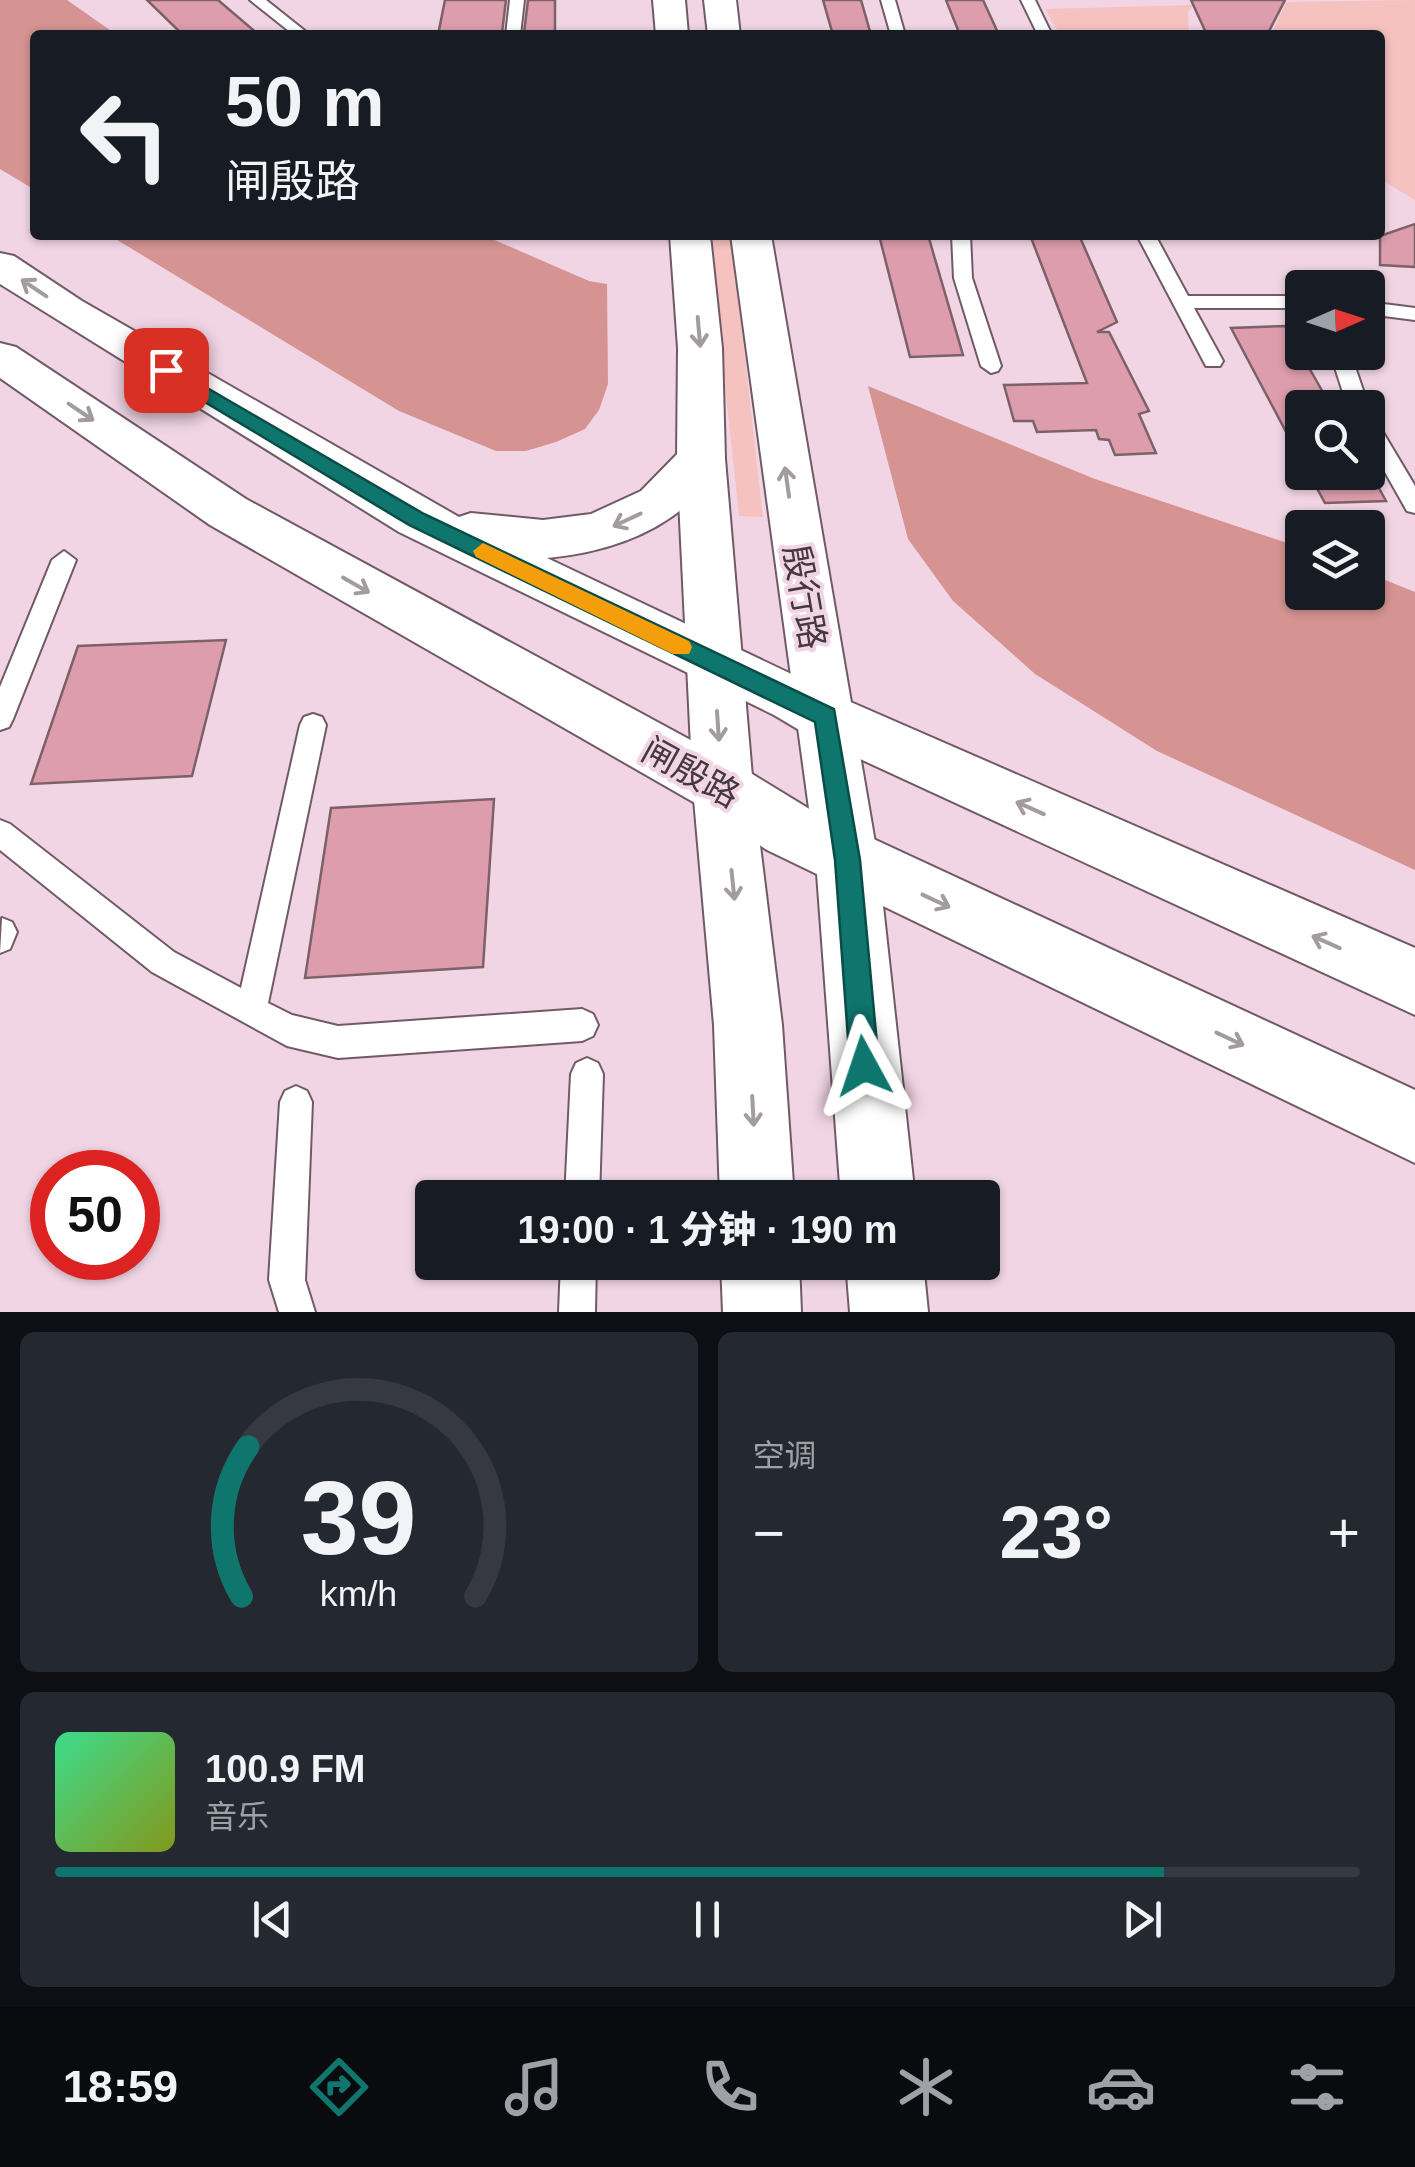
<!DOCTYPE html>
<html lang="zh">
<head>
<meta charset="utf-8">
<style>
	:root { --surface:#171b24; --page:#242831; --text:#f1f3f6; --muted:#9ea1a6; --line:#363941; --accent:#0f766e }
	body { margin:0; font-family:Arial,"Noto Sans SC",sans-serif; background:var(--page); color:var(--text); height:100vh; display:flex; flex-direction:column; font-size:38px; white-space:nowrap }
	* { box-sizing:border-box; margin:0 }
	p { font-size:32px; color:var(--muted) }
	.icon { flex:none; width:55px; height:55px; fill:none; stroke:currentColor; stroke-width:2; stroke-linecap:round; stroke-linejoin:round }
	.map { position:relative; height:1312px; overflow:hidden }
	.drawer { display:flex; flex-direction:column; gap:20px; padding:20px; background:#0d0f14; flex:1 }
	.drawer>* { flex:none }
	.guide { position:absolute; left:30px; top:30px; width:1355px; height:210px; border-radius:10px; box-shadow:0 2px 8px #0004; background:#171b24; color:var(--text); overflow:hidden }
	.needle { width:65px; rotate:87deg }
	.tools { position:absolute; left:1285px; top:270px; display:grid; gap:20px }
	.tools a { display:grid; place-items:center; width:100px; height:100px; border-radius:10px; background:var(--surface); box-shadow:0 2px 8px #0004; font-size:50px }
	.speed { position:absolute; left:30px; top:1150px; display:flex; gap:20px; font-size:50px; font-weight:700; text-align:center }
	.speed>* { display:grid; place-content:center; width:130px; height:130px; border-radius:50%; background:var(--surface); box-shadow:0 2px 8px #0004; line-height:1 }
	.speed .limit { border:15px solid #d22; background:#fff; color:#111 }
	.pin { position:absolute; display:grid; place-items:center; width:85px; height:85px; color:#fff; margin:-42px; border-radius:20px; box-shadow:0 5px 15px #0006 }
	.me { position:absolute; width:110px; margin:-55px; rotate:355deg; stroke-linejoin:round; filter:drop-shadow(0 0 8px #0008) }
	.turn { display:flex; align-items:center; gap:35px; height:210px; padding:0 30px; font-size:45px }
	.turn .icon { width:130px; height:130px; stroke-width:2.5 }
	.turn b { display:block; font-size:70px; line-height:85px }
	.big { font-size:75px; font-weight:800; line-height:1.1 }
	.drawer .card { flex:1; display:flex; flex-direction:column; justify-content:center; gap:15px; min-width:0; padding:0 35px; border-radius:15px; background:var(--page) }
	.drawer .dial { align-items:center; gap:0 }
	.dial svg { height:260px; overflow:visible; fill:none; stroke:var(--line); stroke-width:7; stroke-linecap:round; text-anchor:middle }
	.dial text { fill:var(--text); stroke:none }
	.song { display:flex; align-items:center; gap:30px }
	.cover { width:120px; height:120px; border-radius:15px; background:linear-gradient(135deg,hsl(150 70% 55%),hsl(70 70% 35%)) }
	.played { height:10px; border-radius:5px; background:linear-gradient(90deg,var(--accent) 85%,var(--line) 85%) }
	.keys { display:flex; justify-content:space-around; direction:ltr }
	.heat { display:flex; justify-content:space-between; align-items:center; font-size:55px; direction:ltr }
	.drawer .tiles { flex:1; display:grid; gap:20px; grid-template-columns:1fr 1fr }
	.card:last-child { grid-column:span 2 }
	.trip { position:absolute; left:415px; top:1180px; width:585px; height:100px; border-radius:10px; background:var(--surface); box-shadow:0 2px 8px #0004; font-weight:800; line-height:100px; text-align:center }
	.dock { display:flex; height:160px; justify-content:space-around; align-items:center; background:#090b0e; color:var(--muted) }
	.dock .icon { width:70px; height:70px }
	.dock .on { color:var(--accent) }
	.dock b { font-size:45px; color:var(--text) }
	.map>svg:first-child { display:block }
	.green { fill:#f6c2c0 }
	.forest { fill:#d59492 }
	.building { fill:#dd9dad; stroke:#7c6167; stroke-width:2.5 }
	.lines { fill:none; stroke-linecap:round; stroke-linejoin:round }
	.service-casing { stroke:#715a67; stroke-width:4 }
	.secondary-casing { stroke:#715a67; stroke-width:4 }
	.primary-casing { stroke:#715a67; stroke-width:4 }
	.service { fill:#fff; fill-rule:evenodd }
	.secondary { fill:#fff; fill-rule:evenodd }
	.primary { fill:#fff; fill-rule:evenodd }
	.oneway { stroke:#a29c9f }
	.route { fill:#0f766e; stroke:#0a4d48; stroke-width:2.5 }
	.slow { fill:#f59e0b }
	.labels { text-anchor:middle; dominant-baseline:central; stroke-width:8; stroke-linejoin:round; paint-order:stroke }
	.street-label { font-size:35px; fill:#44393f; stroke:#f1d5e4 }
</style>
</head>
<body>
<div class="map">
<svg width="1415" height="1312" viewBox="0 0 1415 1312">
	<rect width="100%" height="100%" fill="#f1d5e4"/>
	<!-- green -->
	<path class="green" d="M1415 0V200L1380 179V35H1271L1286 2Z
		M1193 5 1188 13 1189 35H1060L1045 9Z
		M709 235H731L763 517 739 516Z"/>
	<!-- forest -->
	<path class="forest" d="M0 0H67L117 35H35V190L0 169Z
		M109 235H483L589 281 607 284 608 384 599 410 585 429 556 442 526 451H496L399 411Z
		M868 386 1095 479 1302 548V592H1368V573L1415 592V870L1157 751 1035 674 953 601 908 539Z"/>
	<!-- building -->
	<path class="building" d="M147 0H218L259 35H183Z
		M445 0H506L502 33 438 35Z
		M528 0H555V32L524 33Z
		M823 0H861L871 35H833Z
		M946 0H983L999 35H960Z
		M1191 0H1285L1267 35H1207Z
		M1415 224V267L1380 265V236Z
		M879 235H928L963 355 910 357Z
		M1030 235H1079L1117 322 1097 332H1109L1149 411 1139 414 1156 453 1115 455 1109 440 1099 439 1096 430 1037 432 1033 421H1014L1004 385 1087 383Z
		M1285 326 1332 408H1302V462L1231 328Z
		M1368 468 1386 501 1325 503 1308 472H1368Z
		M226 640 192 776 31 784 78 646Z
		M494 799 483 967 305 978 331 808Z"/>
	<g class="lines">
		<!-- service casing -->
		<g class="service-casing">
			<path id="service" d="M250 0H266L310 35H294Z
				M510 0H524L520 35H506Z
				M881 0H895L905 35H891Z
				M1021 0H1035L1052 35H1038Z
				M952 235H970L972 278 1001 366 998 371 991 373 981 366 954 278Z
				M1137 235H1155L1188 296H1302V308H1194L1223 361 1220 366H1206Z
				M1368 302 1415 308V320L1368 314Z
				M1330 352H1350L1369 408 1368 411V408H1348Z
				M1368 417 1375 419 1415 486V513L1407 511 1368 442Z
				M64 551 76 560 13 719 9 727 0 730V687L52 560Z
				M313 714 322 717 326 725 268 1003 292 1015 338 1026 582 1009 593 1014 598 1025 593 1036 582 1041 338 1058 287 1046 152 972 0 850V820L10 824 174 952 241 988 300 725 304 717Z
				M2 918 12 922 17 932 10 949 0 953Z
				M587 1058 598 1063 603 1074 599 1198H565L571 1074 576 1063Z
				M296 1086 307 1091 312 1102 305 1280 315 1312H279L269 1280 280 1102 285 1091Z
				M561 1262H596L595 1312H559Z"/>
		</g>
		<!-- secondary casing -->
		<g class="secondary-casing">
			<path id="secondary" d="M653 0H685L688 35H656Z
				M704 0H736L740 35H708Z
				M670 235H710L722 348 725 459 753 788 782 1025 794 1198H720L714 1025 693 788 677 459 678 348Z
				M731 235H771L878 860 915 1198H841L816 860Z
				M721 1262H799L801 1312H723Z
				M846 1262H923L928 1312H850Z"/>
		</g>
		<!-- primary casing -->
		<g class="primary-casing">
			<path id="primary" d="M0 253 14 256 82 301 459 517 471 513 543 520 591 514 641 491 684 447 701 442 718 447 725 459C687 524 620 551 547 558L846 700 1415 948V1015L806 734 774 715 399 532 0 284Z
				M0 343 16 347 246 499 744 769 811 810 1415 1090V1163L767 850 702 807 210 525 0 378Z"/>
		</g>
		<!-- service -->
		<use href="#service" class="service"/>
		<!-- secondary -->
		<use href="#secondary" class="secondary"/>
		<!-- primary -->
		<use href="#primary" class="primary"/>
	</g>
	<!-- one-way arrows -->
	<defs><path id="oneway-shaft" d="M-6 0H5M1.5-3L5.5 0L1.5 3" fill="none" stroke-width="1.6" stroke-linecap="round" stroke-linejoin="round" transform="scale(2.5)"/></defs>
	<g class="oneway">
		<use href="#oneway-shaft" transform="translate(34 288) rotate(-146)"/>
		<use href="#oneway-shaft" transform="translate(699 332) rotate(85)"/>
		<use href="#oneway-shaft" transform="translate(81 412) rotate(34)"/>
		<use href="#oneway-shaft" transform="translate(787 482) rotate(-98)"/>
		<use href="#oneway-shaft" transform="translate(627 520) rotate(155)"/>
		<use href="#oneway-shaft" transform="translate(356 585) rotate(30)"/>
		<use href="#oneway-shaft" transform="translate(718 726) rotate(86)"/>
		<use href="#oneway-shaft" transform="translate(1030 808) rotate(-156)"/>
		<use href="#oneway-shaft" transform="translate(733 885) rotate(84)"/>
		<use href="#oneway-shaft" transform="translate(936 901) rotate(25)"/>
		<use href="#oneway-shaft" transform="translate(1326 942) rotate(-156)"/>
		<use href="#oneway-shaft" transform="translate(1230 1039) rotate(25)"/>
		<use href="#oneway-shaft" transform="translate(753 1111) rotate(87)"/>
	</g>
	<!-- route -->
	<path class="route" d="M166 364 424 514 834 709 860 860 879 1066 875 1076 864 1080 854 1076 850 1066 835 860 815 722 409 525 160 375V366Z"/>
	<!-- slow -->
	<path class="slow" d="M483 543 689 641 692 647 689 654H673L476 557 473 551Z"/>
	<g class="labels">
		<!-- street labels -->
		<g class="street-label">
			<text transform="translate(805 597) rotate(80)">殷行路</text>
			<text transform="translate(691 772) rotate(29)">闸殷路</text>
		</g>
	</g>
</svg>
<div class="tools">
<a><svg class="needle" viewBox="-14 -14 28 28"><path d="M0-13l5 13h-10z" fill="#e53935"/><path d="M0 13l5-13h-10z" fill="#9ea1a6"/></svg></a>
<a><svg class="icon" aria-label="search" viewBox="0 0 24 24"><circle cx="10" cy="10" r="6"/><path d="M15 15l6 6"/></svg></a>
<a><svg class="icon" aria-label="layers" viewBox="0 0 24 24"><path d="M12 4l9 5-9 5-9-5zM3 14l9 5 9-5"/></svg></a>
</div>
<div class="speed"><div class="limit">50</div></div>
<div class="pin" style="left:166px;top:370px;background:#d93025"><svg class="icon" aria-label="arrive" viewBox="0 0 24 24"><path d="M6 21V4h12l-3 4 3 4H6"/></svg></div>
<svg class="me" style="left:864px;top:1066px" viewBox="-20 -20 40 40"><path d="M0-17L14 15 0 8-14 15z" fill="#0f766e" stroke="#fff" stroke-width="4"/></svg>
<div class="trip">19:00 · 1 分钟 · 190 m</div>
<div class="guide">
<div class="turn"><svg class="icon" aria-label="left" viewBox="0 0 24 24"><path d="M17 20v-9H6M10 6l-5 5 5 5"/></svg><div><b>50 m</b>闸殷路</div></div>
</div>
</div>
<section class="drawer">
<div class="tiles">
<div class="card dial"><svg viewBox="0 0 100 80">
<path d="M14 69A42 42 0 1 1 86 69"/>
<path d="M14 69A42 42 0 0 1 16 23" stroke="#0f766e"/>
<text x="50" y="56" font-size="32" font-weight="700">39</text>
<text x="50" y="72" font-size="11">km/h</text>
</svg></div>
<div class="card"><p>空调</p>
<div class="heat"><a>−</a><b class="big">23°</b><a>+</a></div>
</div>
<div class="card">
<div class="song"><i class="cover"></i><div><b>100.9 FM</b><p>音乐</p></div></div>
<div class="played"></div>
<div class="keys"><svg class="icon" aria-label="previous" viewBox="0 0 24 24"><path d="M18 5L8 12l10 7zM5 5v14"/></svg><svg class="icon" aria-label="pause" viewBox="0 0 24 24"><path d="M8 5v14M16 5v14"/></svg><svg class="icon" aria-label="next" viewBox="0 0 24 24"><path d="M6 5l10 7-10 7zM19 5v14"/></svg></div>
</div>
</div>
</section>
<nav class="dock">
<b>18:59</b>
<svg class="icon on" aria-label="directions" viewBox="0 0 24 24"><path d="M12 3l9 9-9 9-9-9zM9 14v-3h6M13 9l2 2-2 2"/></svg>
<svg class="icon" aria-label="music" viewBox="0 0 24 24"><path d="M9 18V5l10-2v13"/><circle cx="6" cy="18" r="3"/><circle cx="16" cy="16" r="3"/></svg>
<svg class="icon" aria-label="phone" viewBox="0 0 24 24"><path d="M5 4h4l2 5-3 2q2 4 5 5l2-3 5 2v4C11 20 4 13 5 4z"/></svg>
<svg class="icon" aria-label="climate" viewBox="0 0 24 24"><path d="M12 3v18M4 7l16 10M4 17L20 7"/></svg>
<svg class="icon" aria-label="car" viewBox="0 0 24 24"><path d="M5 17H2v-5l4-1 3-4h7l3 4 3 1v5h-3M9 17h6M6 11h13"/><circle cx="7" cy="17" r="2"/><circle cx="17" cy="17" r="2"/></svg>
<svg class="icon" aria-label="filters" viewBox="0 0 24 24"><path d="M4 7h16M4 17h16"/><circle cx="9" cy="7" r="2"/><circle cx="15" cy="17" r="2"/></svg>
</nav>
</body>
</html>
